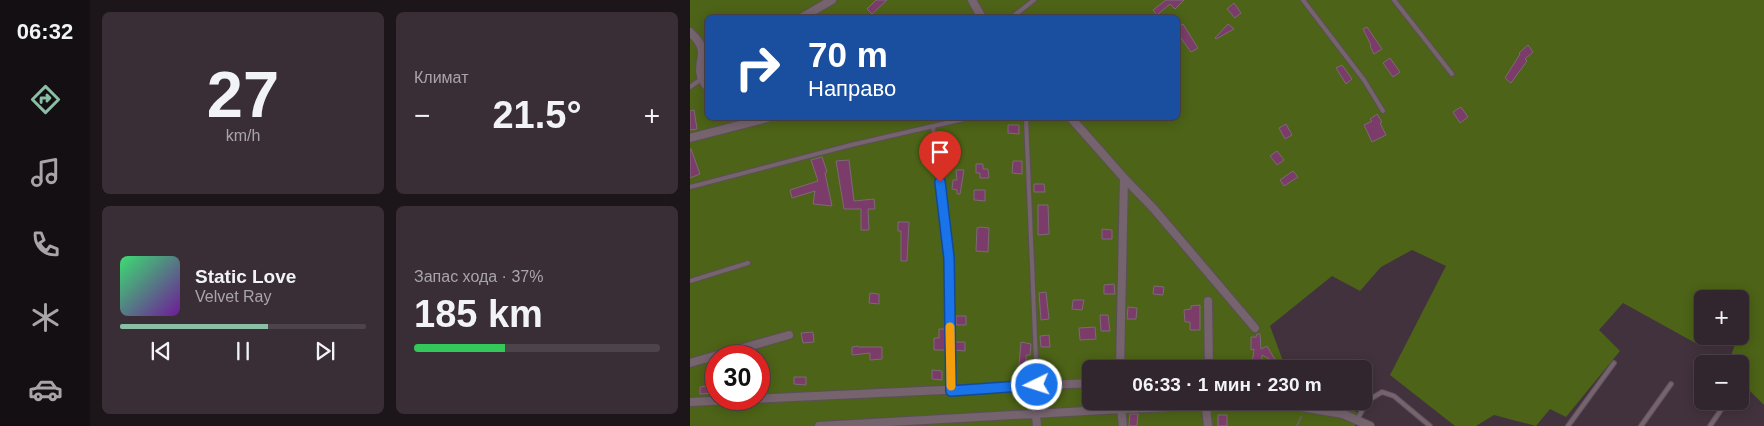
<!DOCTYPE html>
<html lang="ru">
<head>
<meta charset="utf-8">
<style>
	:root { --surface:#32262e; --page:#3a2e36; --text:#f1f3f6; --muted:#a8a5aa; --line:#4d434a; --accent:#8abfa5 }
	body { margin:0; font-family:Arial,sans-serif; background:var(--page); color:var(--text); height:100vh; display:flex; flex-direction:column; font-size:19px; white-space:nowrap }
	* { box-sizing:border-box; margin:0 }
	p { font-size:16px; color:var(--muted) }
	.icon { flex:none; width:28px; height:28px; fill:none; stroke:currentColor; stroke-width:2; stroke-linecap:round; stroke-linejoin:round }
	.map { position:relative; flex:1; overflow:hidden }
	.panel { display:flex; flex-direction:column; gap:12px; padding:12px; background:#1c1519; width:600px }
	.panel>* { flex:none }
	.banner { position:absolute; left:15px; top:15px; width:475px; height:105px; border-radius:8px; box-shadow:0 2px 12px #0003,0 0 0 1px var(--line); background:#1a4fa0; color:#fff; overflow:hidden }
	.buttons { position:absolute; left:1004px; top:290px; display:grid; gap:10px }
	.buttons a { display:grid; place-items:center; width:55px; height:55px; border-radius:8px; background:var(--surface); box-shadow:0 2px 12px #0003,0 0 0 1px var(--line); font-size:25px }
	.speed { position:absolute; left:15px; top:345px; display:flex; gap:10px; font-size:25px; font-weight:700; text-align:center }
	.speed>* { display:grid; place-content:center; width:65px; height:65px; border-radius:50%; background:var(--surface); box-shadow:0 2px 12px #0003,0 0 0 1px var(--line); line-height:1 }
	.speed .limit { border:8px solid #d22; background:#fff; color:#111 }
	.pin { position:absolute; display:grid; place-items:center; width:42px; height:42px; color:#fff; margin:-51px -21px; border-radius:50% 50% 50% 0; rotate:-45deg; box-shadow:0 0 5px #0007 }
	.pin .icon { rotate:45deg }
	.me { position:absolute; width:55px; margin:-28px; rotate:266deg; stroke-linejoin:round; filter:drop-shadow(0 0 4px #0008) }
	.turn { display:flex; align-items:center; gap:18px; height:105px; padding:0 20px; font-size:22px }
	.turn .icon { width:65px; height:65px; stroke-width:2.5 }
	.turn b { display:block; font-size:35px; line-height:42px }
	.big { font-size:38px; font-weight:700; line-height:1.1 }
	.panel .card { flex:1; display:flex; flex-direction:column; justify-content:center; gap:8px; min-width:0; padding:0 18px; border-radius:8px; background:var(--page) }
	.panel .dial { align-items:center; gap:0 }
	.dial b { font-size:65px; line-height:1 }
	.song { display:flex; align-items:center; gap:15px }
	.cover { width:60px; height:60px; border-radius:8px; background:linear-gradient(135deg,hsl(140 70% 55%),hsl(280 70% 35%)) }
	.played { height:5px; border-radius:2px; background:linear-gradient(90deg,var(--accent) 60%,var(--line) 60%) }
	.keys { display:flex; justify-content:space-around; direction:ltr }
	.heat { display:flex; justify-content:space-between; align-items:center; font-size:28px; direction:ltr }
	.charge { height:8px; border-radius:4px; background:linear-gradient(90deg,#34c759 37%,var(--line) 0) }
	.panel .tiles { flex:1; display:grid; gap:12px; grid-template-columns:repeat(2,1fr) }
	.trip { position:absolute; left:392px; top:360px; width:290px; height:50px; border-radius:8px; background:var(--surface); box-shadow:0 2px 12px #0003,0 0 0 1px var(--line); font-weight:700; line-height:50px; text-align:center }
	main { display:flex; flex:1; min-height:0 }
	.tabs { display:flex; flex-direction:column; width:90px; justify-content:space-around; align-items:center; background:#140f12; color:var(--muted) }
	.tabs .icon { width:35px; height:35px }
	.tabs .selected { color:var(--accent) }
	.tabs b { font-size:22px; color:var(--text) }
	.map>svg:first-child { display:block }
	.green { fill:#4d6317; fill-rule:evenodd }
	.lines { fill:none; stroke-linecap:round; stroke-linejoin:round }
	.stream { stroke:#5d6248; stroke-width:2.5 }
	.building { fill:#7c3c6a; stroke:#7c6a76 }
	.lane-casing { stroke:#5c4f58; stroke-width:6 }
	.street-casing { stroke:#5c4f58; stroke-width:10 }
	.lane { stroke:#75636e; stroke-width:4 }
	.street { stroke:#75636e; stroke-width:8 }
	.route-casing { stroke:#114b97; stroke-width:12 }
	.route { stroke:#1a73e8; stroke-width:9 }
	.slow { stroke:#f59e0b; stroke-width:9 }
</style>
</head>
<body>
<main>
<nav class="tabs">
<b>06:32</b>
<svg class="icon selected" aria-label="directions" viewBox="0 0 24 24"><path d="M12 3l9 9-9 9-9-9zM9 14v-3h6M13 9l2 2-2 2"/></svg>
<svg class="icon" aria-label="music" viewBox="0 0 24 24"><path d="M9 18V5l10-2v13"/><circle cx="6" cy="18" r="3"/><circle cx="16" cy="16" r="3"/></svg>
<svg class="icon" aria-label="phone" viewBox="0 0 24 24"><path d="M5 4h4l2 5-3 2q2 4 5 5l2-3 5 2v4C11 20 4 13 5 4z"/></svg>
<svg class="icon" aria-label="climate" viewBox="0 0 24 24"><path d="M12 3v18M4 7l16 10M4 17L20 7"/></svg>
<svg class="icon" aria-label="car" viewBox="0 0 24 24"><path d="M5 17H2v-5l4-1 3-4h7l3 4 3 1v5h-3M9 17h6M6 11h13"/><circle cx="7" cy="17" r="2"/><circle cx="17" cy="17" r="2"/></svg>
</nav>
<section class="panel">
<div class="tiles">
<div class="card dial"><b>27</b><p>km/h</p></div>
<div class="card"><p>Климат</p>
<div class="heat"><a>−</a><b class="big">21.5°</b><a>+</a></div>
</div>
<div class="card">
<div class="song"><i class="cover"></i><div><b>Static Love</b><p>Velvet Ray</p></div></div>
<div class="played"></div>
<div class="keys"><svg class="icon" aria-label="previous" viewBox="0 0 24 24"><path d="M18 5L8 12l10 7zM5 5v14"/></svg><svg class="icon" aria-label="pause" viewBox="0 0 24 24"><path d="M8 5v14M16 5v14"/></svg><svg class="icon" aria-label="next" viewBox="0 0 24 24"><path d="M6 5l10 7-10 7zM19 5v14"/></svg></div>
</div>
<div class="card"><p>Запас хода · 37%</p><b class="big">185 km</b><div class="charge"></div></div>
</div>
</section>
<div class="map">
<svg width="1074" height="426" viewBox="0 0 1074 426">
	<rect width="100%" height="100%" fill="#42323d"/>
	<!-- green -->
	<path class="green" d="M0 0H1074V405L1050 381V364H1038L1048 336H1050V299H1012V336H1016L1009 345 933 303 909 330 930 351 876 417 860 409 846 426 804 415 786 426H765L700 375 756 266 722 250 691 267 670 291 642 276 580 326 596 369H401V401H648L671 415 665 426H0ZM18 18H488V118H18ZM26 356H69V399H26Z"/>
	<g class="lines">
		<!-- stream -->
		<path class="stream" d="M607 426 611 417"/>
	</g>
	<!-- building -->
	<path class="building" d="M186 0H197L182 14 177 9Z
		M476 0H494L485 9 480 4 467 15 463 10Z
		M544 3 551 13 545 18 537 9Z
		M493 24 508 48 501 52 488 34V27Z
		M538 24 544 29 526 39 525 38Z
		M677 27 692 49 684 54 680 46 681 45 673 29Z
		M838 45 843 52 835 59 837 61 821 83 815 78 830 54 829 53Z
		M700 58 710 72 703 77 693 63Z
		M652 65 662 79 656 84 646 68Z
		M771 107 778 117 770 123 763 112Z
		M4 110 7 129 0 130V111Z
		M687 114 692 122 690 123 696 135 682 142 674 125 682 121 680 119Z
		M596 124 602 135 595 139 589 128Z
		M318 125H329V134L318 133Z
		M0 149H1L10 174 0 178Z
		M587 151 594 160 587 165 580 156Z
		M132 157 137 172 135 173 142 206 123 204 125 191 102 198 100 190 128 181 121 160Z
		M159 160 164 201 184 199 185 209H178L179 230H171V209H154L146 161Z
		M323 161H332V174L322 173Z
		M286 164H293V169H298L299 178H290V173H286Z
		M266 170H274L270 194H267V190L262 189 263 180H267Z
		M603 171 608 177 594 186 590 180Z
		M344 184H354L355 192H344Z
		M284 190H295V201L284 200Z
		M348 205H358L359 234 348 235Z
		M208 222H219L217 261H211V231H208Z
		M290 227 299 228 298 252 286 251 287 228Z
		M412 229 422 230V239H412Z
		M424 284 425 294H414V285Z
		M464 286 474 287 473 295 463 294Z
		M356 292 359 319 351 320 349 293Z
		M180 293 189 294V304L179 303Z
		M383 300H394L392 310 382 309Z
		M510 305V330H500V322H495L494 310 501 309V306Z
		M438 307 447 308 446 319H437Z
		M410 315H418L420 331H411Z
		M266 316H276V325H266Z
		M405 327 406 339 390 340 389 328Z
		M249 329H256L257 350H244V338H249Z
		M123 332 124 342 113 343 111 333Z
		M567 334H570L571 349 577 346 587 363 572 355 571 365 562 364 564 349 561 350V337H566Z
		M359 335 360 347H351L350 336Z
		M264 342H275V351L264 350Z
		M331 342 341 344 340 355H336L337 375 328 376Z
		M168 346V347H192V359L180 360V353L162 355V347Z
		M242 370 252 371V380L242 379Z
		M104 377H116V385L104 384Z
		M26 385V393L10 394V387Z
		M440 414H448L447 426H439Z
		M528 415H537V426H528Z"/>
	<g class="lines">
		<!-- lane casing -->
		<g class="lane-casing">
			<path id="lane" d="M613 0 674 80 693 111
				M704 0 762 74
				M321 18 344 0
				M0 87 10 80
				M336 118 347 385
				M243 126 259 258 261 390
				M0 187 161 145 278 118
				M0 281 58 263
				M667 420 677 401 692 392 704 396 740 426
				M878 426 924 363
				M951 426 981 384
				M1020 426 1037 401"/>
		</g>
		<!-- street casing -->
		<g class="street-casing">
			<path id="street" d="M282 0 292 18
				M111 18 142 0
				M0 32C3 35 6 38 8 41 20 57 0 67 18 88
				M381 118 434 178 464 209 565 328
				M0 138 77 118
				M518 301 519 369
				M0 363 99 335
				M430 369 434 178
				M0 402 401 383
				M516 407 518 426
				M431 409 433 426
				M346 414 347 426
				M129 426 431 409 588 403 653 414 680 426"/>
		</g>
		<!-- lane -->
		<use href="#lane" class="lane"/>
		<!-- street -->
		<use href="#street" class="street"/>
	</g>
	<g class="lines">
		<!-- route casing -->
		<g class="route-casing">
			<path id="route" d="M250 182 259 258 261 391 347 385"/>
		</g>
		<!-- route -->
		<use href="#route" class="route"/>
		<!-- slow -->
		<path class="slow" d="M260 327 261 386"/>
	</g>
</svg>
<div class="buttons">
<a>+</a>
<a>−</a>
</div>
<div class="speed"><div class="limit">30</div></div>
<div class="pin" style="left:250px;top:182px;background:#d93025"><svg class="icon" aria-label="arrive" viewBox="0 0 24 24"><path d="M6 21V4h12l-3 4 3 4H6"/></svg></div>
<svg class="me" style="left:347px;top:385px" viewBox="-20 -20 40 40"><circle r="17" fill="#1a73e8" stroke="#fff" stroke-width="3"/><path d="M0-11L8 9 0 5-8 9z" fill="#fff"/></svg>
<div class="trip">06:33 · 1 мин · 230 m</div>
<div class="banner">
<div class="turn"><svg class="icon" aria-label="right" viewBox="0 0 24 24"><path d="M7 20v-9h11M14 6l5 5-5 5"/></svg><div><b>70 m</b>Направо</div></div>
</div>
</div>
</main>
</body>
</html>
